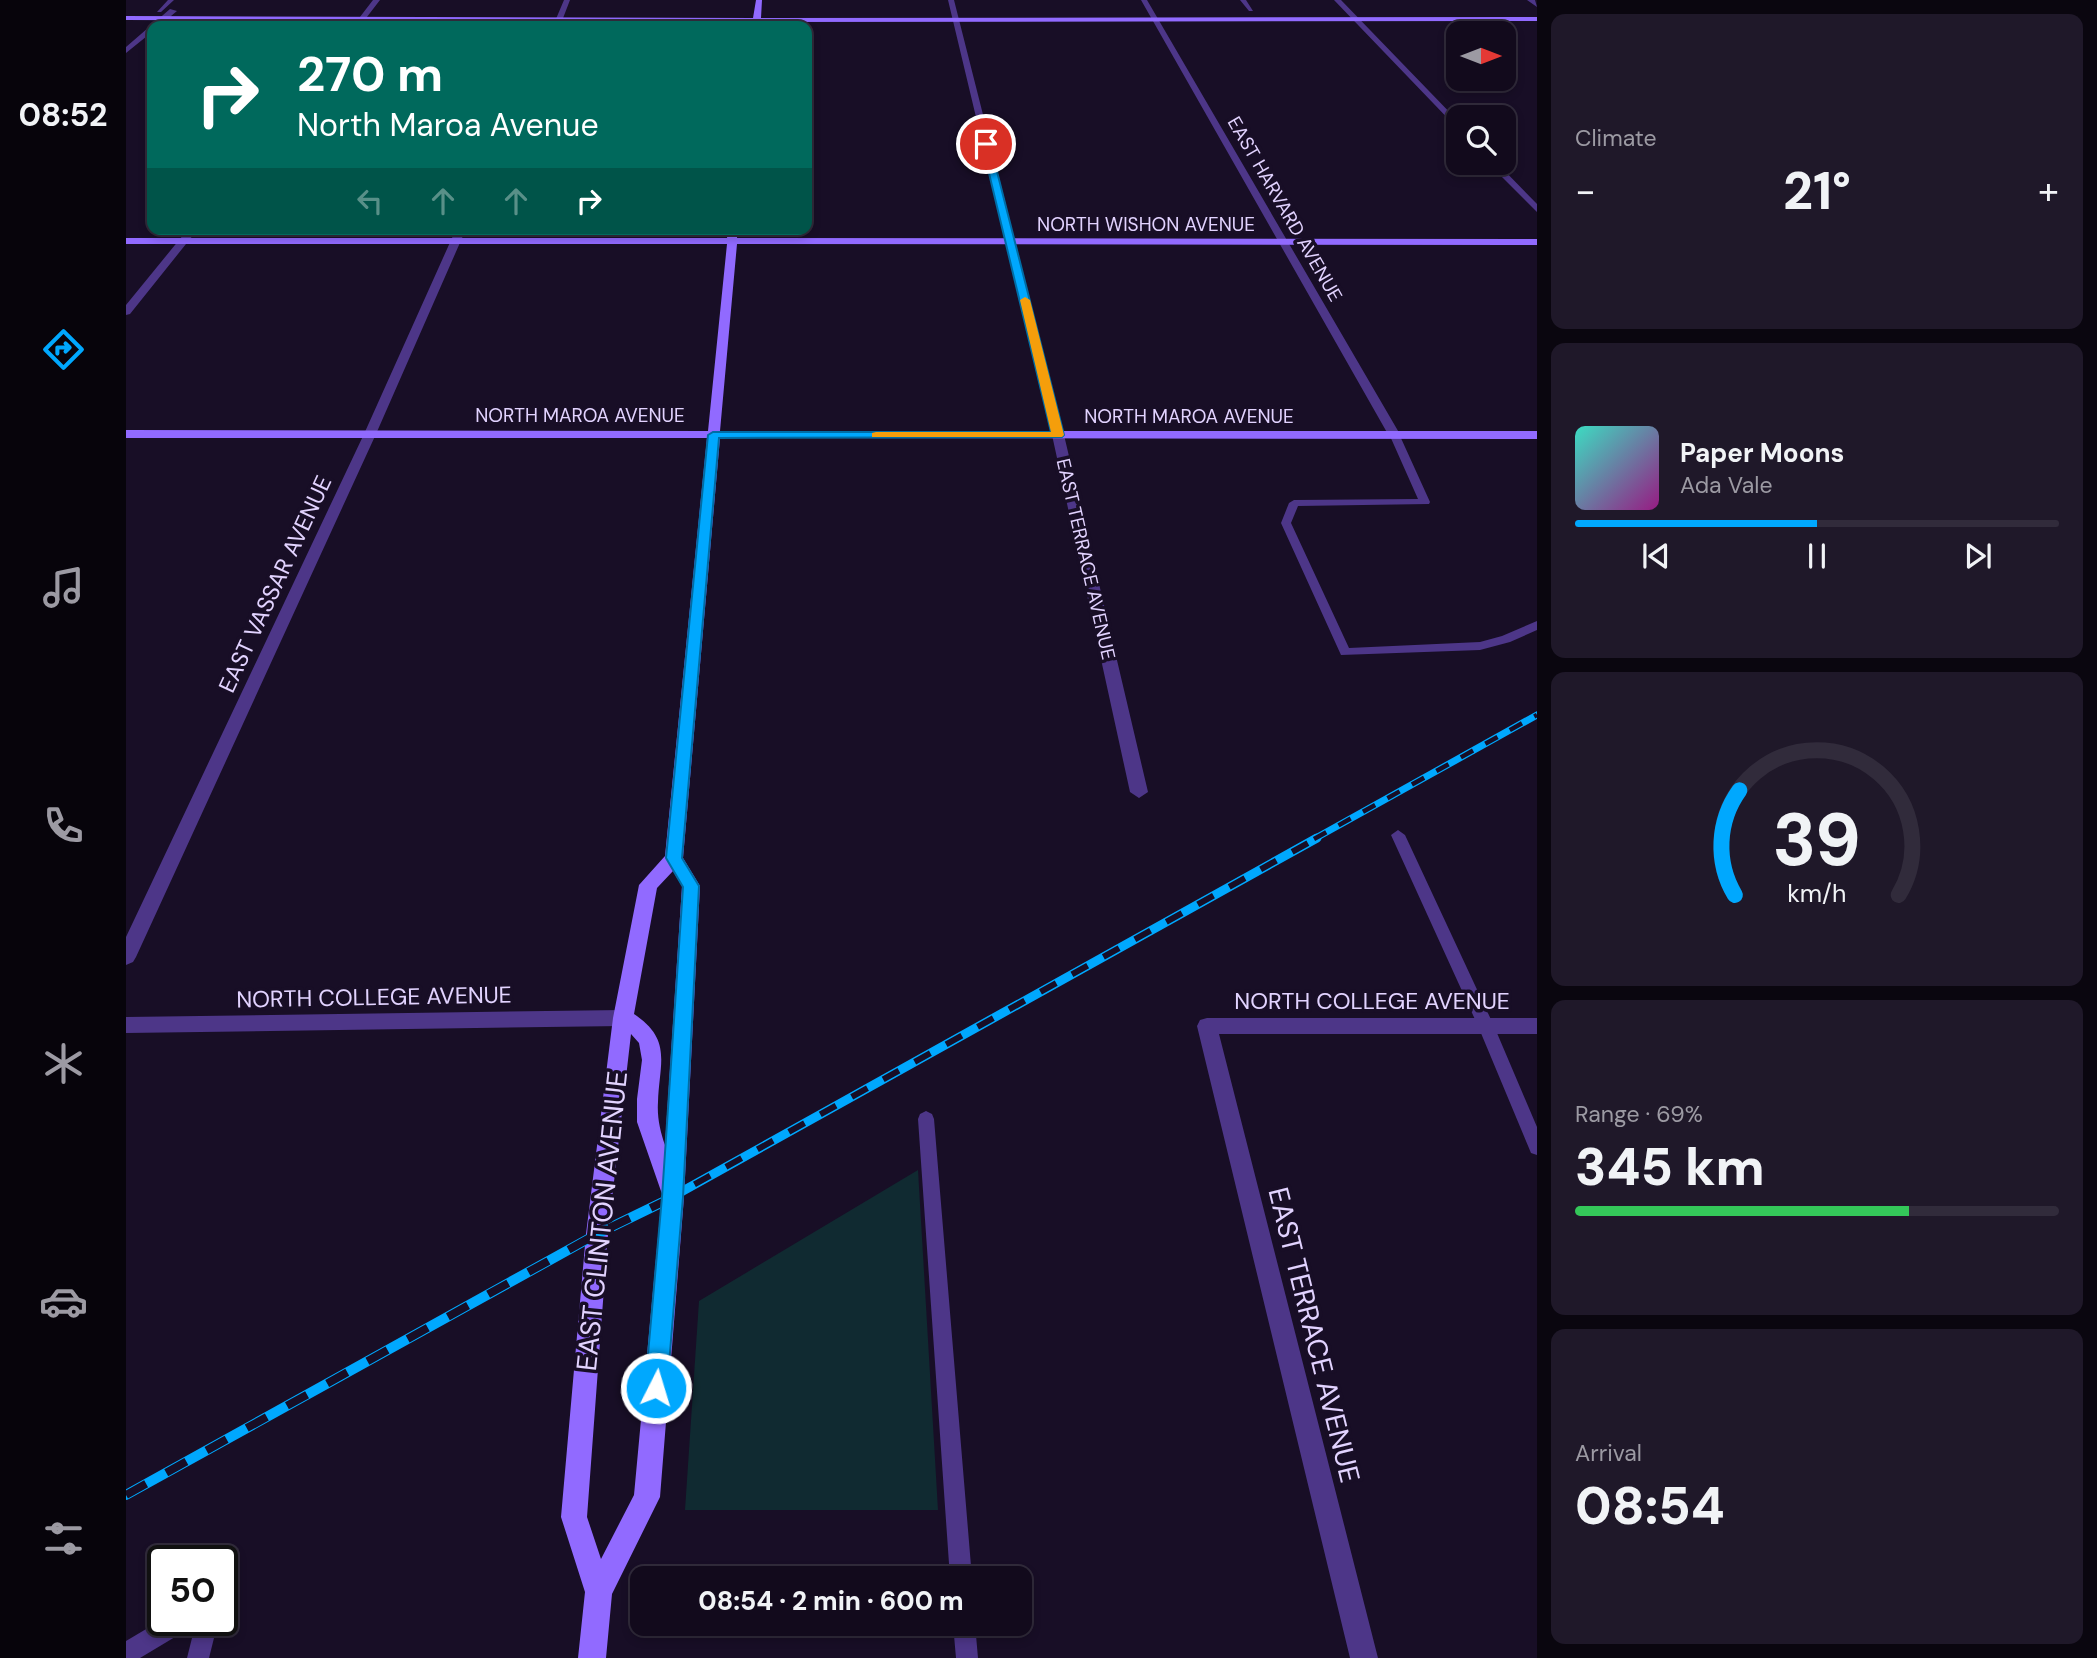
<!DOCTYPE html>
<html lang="en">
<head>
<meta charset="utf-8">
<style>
	:root { --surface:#120a1c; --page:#1f1829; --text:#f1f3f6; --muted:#9c9aa3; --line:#312b3b; --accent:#00a8fe }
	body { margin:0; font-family:"DM Sans",sans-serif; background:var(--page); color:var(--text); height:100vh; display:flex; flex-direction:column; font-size:26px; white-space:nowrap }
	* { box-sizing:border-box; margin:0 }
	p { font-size:23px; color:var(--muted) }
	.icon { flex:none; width:38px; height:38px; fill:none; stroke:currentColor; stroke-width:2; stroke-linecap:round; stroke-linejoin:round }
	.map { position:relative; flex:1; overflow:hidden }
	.side { display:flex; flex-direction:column; gap:14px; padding:14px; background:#0a060f; width:560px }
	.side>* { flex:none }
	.guide { position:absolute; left:21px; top:21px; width:665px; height:214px; border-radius:14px; box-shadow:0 4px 10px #0003,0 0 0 2px var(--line); background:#00695c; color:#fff; overflow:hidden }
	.needle { width:46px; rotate:90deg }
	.buttons { position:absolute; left:1320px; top:21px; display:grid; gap:14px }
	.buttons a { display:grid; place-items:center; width:70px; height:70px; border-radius:14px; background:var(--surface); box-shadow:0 4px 10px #0003,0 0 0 2px var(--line); font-size:35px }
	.speed { position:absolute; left:21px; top:1545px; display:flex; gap:14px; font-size:35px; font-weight:700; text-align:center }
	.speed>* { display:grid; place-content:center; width:91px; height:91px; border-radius:50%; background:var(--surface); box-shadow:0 4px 10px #0003,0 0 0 2px var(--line); line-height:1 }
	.speed .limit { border:4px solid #111; border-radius:10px; background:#fff; color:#111 }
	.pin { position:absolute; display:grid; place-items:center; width:60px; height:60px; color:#fff; margin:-30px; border:4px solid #fff; border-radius:50%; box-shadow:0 2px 7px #0007 }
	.me { position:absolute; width:77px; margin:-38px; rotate:5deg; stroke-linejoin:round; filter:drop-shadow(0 0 5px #0008) }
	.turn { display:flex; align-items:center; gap:24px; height:147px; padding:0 35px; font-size:32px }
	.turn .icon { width:91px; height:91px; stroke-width:2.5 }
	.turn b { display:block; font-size:49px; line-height:60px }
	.lanes { display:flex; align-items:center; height:66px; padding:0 35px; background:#0003; justify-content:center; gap:35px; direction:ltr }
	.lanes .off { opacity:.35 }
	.big { font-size:52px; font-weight:800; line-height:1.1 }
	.side .card { flex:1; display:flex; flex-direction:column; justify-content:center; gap:10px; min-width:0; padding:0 24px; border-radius:14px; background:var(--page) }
	.side .dial { align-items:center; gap:0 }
	.dial svg { height:182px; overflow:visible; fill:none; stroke:var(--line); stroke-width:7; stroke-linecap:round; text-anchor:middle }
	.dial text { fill:var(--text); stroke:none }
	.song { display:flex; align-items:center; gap:21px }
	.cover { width:84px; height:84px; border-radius:10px; background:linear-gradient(135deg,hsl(170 70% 55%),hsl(310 70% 35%)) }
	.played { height:7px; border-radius:4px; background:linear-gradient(90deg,var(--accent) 50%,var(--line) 50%) }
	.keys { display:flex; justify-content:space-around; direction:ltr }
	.heat { display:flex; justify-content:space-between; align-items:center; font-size:38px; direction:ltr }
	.charge { height:10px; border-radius:5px; background:linear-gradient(90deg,#34c759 69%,var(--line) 0) }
	.trip { position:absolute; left:504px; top:1566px; width:402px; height:70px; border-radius:14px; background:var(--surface); box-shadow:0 4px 10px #0003,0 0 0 2px var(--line); font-weight:800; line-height:70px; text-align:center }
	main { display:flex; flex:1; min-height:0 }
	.tab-bar { display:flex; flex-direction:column; width:126px; justify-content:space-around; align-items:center; background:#07040b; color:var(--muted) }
	.tab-bar .icon { width:49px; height:49px }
	.tab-bar .current { color:var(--accent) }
	.tab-bar b { font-size:32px; color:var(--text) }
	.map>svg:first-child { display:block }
	.green { fill:#102a31 }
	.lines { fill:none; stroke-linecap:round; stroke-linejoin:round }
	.lane { fill:#4d3688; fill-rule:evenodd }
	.street { fill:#4d3688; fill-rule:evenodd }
	.secondary { fill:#916aff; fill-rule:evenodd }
	.rail-far2-casing { stroke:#00a8fe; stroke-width:7 }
	.rail-far1-casing { stroke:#00a8fe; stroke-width:9 }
	.rail-casing { stroke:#00a8fe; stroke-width:10 }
	.rail-far2 { stroke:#180e26; stroke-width:4.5; stroke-dasharray:14; stroke-linecap:butt }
	.rail-far1 { stroke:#180e26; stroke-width:6; stroke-dasharray:18; stroke-linecap:butt }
	.rail { stroke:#180e26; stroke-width:8; stroke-dasharray:23; stroke-linecap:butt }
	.route { fill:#00a8fe; stroke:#006da5; stroke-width:2 }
	.slow { fill:#f59e0b }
	.labels { text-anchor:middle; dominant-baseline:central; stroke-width:7; stroke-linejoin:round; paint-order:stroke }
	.far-street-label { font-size:19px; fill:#e2d3ff; stroke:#180e26 }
	.street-label { font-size:23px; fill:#e2d3ff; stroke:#180e26 }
	.near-street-label { font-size:28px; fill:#e2d3ff; stroke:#180e26 }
</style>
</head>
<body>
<main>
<nav class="tab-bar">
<b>08:52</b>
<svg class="icon current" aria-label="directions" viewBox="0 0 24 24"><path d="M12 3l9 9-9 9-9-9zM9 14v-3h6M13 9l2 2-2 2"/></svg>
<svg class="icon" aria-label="music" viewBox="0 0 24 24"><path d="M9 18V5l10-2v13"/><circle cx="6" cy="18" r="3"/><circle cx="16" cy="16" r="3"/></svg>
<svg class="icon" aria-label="phone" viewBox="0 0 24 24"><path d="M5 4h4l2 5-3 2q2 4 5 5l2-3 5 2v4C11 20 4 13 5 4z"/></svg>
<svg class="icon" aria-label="climate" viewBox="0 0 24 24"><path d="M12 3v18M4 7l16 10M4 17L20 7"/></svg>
<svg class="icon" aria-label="car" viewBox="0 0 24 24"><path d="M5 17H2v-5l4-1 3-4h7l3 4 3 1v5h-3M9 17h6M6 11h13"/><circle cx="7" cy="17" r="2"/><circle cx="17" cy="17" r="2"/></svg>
<svg class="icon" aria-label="filters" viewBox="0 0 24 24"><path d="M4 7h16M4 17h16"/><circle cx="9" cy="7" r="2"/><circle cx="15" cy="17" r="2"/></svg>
</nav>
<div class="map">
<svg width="1411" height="1658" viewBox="0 0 1411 1658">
	<rect width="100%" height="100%" fill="#180e26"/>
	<!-- green -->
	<path class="green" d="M792 1170 812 1510H559L573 1301Z"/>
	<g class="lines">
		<!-- lane -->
		<path class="lane" d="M42 0H48L35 12H31Z
			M1114 0H1120L1127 11H1123Z
			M1269 433 1274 436 1304 502 1303 504 1172 506 1165 523 1223 648 1354 642 1376 636 1411 621V630L1384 642 1354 650 1215 655 1155 523 1163 503 1168 500 1292 499 1264 436Z
			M1272 830 1279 835 1368 1026 1411 1127V1155L1405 1153 1352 1026 1265 835Z
			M800 1111 806 1114 808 1119 846 1578H824L792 1119 794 1114Z
			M37 1619 67 1620 64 1628 14 1658H0V1641Z
			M67 1620H89L91 1626 83 1658H61L69 1626Z
			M827 1624H849L852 1658H830Z"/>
		<!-- street -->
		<path class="street" d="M247 0H254L234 26H227Z
			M438 0H444L434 26H427Z
			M822 0H828L938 435 1022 792 1013 798 1004 792 926 435Z
			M1015 0H1021L1275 436 1273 439 1269 440 1263 436Z
			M1208 0H1215L1332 121V129Z
			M1401 0H1409L1411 7Z
			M44 9 51 11 33 26H26V32L0 53V47Z
			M1362 163H1371L1411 204V212Z
			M62 229H72L4 314 0 315V305Z
			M330 229H340L250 434 10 957 7 962 0 965V937L238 434Z
			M497 1010 504 1012 507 1018 504 1024 497 1026 0 1033V1017Z
			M1081 1018H1411V1034H1093L1252 1658H1224L1071 1026 1074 1020Z"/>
		<!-- secondary -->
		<path class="secondary" d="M630 0H636L635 18 1411 17V21L634 22 633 26H627V22L0 20V16L627 18Z
			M602 229H612L611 238 1411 239V245L611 244 594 431H1411V439L594 438 557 858 574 886 558 1197 534 1497 486 1594 480 1658H452L459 1592 435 1517 460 1234 487 1018 513 885 539 856 581 438H0V430L582 431 601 244H0V238H601ZM547 871 556 886 539 1145C534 1131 531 1117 532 1102 533 1064 547 1040 508 1014L531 888ZM505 1034 513 1043 516 1060 511 1099V1122L536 1194 508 1495 475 1559 461 1517 482 1234Z"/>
		<!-- rail-far2 casing -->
		<g class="rail-far2-casing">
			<path id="rail-far2" d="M1188 839 1411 715"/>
		</g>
		<!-- rail-far1 casing -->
		<g class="rail-far1-casing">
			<path id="rail-far1" d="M537 1202 1191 838"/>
		</g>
		<!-- rail casing -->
		<g class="rail-casing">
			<path id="rail" d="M0 1495 471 1234 541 1200"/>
		</g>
		<!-- rail-far2 -->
		<use href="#rail-far2" class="rail-far2"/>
		<!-- rail-far1 -->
		<use href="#rail-far1" class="rail-far1"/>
		<!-- rail -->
		<use href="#rail" class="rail"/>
	</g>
	<!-- route -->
	<path class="route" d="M860 141 864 144 938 435 936 437 593 438 556 858 573 886 557 1197 541 1388 538 1396 530 1399 522 1396 519 1388 536 1197 557 887 540 858 582 435 587 432H925L856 144Z"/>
	<!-- slow -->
	<path class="slow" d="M899 297 904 300 938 435 936 437H746V433L750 432H925L894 300Z"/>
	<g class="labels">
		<!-- far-street labels -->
		<g class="far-street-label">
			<text transform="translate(1159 209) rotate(60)">EAST HARVARD AVENUE</text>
			<text x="1020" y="224">NORTH WISHON AVENUE</text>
			<text x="454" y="415">NORTH MAROA AVENUE</text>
			<text x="1063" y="416">NORTH MAROA AVENUE</text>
			<text transform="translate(960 559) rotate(77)">EAST TERRACE AVENUE</text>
		</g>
		<!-- street labels -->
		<g class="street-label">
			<text transform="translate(149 584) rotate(-65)">EAST VASSAR AVENUE</text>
			<text transform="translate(248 997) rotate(-1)">NORTH COLLEGE AVENUE</text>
			<text x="1246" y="1001">NORTH COLLEGE AVENUE</text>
		</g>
		<!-- near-street labels -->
		<g class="near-street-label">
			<text transform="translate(476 1221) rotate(-84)">EAST CLINTON AVENUE</text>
			<text transform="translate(1188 1335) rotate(76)">EAST TERRACE AVENUE</text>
		</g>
	</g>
</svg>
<div class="buttons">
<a><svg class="needle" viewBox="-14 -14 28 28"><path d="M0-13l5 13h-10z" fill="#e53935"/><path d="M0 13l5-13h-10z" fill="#9c9aa3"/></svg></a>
<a><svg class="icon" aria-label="search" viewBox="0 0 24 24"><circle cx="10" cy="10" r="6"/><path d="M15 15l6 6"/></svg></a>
</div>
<div class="speed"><div class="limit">50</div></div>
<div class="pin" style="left:860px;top:144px;background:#d93025"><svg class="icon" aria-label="arrive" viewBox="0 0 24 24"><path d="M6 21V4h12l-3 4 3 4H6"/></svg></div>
<svg class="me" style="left:530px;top:1388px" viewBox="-20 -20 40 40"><circle r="17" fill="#00a8fe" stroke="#fff" stroke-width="3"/><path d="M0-11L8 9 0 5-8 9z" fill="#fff"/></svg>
<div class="trip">08:54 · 2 min · 600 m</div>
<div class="guide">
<div class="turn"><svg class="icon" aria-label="right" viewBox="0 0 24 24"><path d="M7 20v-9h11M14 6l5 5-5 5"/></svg><div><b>270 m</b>North Maroa Avenue</div></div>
<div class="lanes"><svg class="icon off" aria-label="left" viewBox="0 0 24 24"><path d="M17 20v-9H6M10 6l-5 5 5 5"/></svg><svg class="icon off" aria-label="ahead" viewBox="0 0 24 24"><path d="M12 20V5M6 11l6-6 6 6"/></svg><svg class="icon off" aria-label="ahead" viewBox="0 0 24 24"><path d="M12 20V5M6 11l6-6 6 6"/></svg><svg class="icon" aria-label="right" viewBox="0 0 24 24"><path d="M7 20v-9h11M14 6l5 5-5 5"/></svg></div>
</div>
</div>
<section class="side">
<div class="card"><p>Climate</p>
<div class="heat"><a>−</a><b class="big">21°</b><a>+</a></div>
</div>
<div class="card">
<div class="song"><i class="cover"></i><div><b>Paper Moons</b><p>Ada Vale</p></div></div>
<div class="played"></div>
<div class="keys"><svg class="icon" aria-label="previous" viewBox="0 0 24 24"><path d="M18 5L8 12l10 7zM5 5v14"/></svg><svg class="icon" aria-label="pause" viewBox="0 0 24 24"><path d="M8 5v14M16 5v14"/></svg><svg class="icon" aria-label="next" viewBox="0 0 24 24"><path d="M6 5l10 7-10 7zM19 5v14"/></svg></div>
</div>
<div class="card dial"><svg viewBox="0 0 100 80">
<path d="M14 69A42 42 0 1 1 86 69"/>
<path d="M14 69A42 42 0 0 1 16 23" stroke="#00a8fe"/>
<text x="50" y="56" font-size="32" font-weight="700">39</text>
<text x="50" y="72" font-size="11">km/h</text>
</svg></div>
<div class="card"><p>Range · 69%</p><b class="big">345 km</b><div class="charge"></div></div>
<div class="card"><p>Arrival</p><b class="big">08:54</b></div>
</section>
</main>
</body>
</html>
